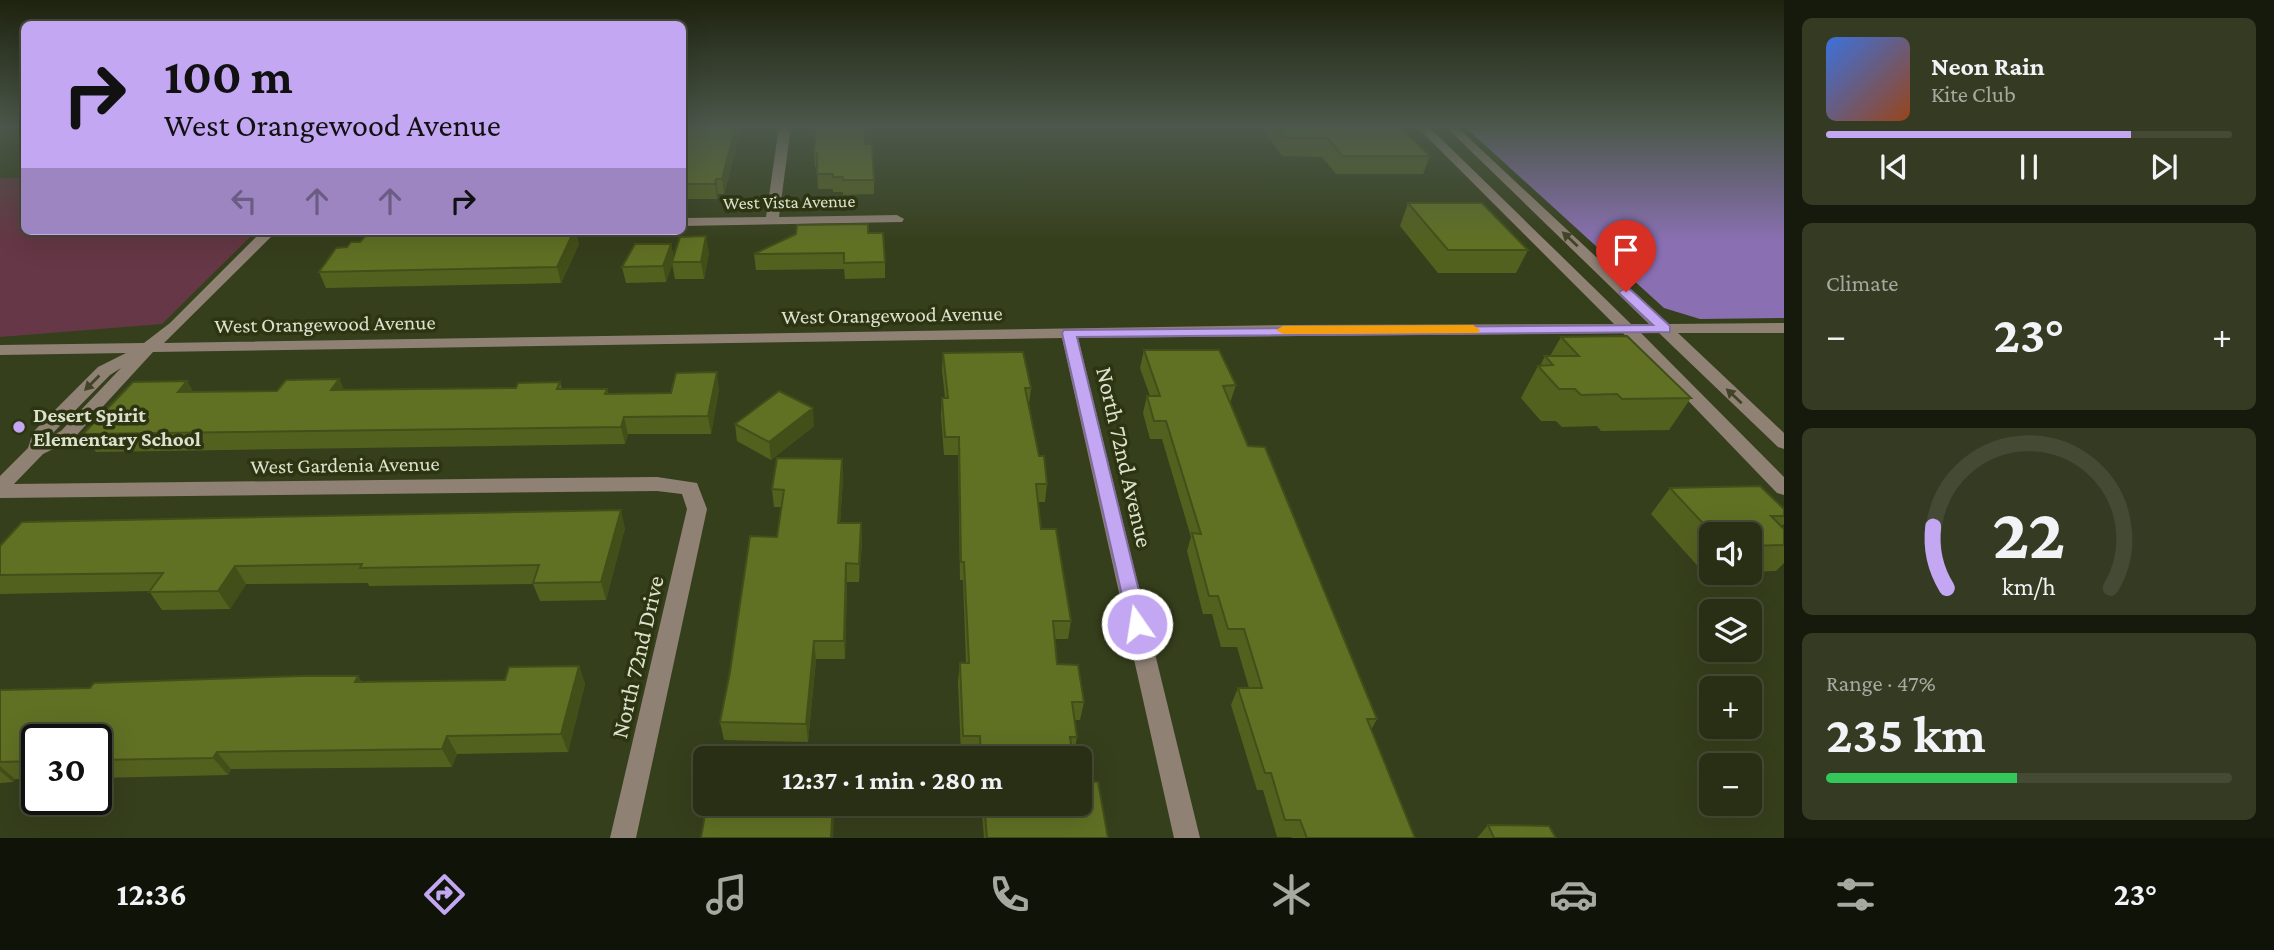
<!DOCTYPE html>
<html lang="en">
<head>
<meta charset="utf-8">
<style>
	:root { --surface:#282f15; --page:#343b22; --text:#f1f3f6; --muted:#a5a9a0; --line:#444a34; --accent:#c3a7f2 }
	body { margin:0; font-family:"Crimson Pro",serif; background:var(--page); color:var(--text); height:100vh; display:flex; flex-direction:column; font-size:26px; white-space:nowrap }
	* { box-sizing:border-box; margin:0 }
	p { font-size:23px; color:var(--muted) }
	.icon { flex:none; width:38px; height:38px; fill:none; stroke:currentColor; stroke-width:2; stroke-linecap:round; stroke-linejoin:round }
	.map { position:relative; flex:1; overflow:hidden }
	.sheet { display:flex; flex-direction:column; gap:18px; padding:18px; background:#161a0c; width:490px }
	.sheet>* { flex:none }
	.hud { position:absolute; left:21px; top:21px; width:665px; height:214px; border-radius:10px; box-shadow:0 7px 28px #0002,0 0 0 2px var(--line); background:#c3a7f2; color:#111; overflow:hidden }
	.tools { position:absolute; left:1699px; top:522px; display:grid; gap:14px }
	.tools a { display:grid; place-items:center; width:63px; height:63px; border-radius:10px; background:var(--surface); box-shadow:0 7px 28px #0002,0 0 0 2px var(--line); font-size:35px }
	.speed { position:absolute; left:21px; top:724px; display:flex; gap:14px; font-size:35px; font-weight:700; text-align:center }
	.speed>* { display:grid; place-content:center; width:91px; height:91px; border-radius:50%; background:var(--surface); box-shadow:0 7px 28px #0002,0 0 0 2px var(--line); line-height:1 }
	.speed .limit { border:4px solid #111; border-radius:10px; background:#fff; color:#111 }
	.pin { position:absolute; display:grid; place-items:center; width:60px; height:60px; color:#fff; margin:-72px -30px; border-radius:50% 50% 50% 0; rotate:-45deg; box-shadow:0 0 7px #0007 }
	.pin .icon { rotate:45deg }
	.me { position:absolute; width:77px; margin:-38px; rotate:347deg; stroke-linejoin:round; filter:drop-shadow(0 0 5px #0008) }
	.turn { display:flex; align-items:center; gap:24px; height:147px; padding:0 28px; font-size:32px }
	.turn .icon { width:91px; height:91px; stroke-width:2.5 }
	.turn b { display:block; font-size:49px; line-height:60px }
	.lanes { display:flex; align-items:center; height:66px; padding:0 28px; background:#0003; justify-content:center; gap:35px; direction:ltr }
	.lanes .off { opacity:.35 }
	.big { font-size:52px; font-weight:700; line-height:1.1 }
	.sheet .card { flex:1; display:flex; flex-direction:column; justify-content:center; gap:10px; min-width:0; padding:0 24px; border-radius:10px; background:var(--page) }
	.sheet .dial { align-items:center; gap:0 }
	.dial svg { height:182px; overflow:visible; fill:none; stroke:var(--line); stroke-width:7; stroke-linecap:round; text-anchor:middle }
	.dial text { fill:var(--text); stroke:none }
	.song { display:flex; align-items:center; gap:21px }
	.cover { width:84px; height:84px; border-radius:10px; background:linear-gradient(135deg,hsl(220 70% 55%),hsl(20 70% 35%)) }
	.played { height:7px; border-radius:4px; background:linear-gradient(90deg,var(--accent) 75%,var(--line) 75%) }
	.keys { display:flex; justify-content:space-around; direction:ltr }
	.heat { display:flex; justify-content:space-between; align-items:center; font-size:38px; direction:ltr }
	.charge { height:10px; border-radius:5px; background:linear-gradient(90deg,#34c759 47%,var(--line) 0) }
	.trip { position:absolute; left:693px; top:746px; width:399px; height:70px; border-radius:10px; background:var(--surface); box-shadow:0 7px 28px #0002,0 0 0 2px var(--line); font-weight:700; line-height:70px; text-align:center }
	.menu { display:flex; height:112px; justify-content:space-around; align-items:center; background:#101308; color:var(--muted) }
	.menu .icon { width:49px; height:49px }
	.menu .active { color:var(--accent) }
	.menu b { font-size:32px; color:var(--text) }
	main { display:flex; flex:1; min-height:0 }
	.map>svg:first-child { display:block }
	.green { fill:#663746 }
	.water { fill:#8a70b3 }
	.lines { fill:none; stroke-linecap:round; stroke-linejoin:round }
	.minor { fill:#908175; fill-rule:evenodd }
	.wall { fill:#53611f }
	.shaded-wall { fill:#434f19 }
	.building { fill:#607124; stroke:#434f19; stroke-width:2 }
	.oneway { fill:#404325 }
	.route { fill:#c3a7f2; stroke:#7f6d9d; stroke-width:2 }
	.slow { fill:#f59e0b }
	.poi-dot { fill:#c3a7f2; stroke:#2c3411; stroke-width:2.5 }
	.labels { text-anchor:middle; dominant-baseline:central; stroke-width:7; stroke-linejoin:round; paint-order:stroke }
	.far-street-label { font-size:18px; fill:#dce2ce; stroke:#2c3411 }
	.street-label { font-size:21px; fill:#dce2ce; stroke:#2c3411 }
	.poi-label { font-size:21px; font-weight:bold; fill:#dce2ce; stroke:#2c3411; text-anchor:start }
	.near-street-label { font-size:24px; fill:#dce2ce; stroke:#2c3411 }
</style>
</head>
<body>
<main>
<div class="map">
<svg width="1784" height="838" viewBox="0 0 1784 838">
	<rect width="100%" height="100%" fill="#363f1c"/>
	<!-- green -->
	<path class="green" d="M0 178H24V231H256L162 324 0 337Z"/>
	<!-- water -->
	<path class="water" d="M1464 126H1784V318L1700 319 1664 308Z"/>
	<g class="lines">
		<!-- minor -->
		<path class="minor" d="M779 126H791L779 217 897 215 904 219 902 222 682 226V218L766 217Z
			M1416 126H1428L1631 324H1649L1445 126H1456L1668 324 1784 323V333H1678L1784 433V449L1778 447 1659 333H1641L1784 477V495L1777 493 1623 333 1078 338 1200 838H1174L1062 338 153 352 73 439 43 454 14 484 657 477 697 483 707 509 636 838H610L687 509 682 494 657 491 0 498V476L28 448 33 432 98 367 126 353 0 355V345L144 343 170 323 262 231H277L164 343 1288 325 1614 324ZM121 368 61 431 49 437 110 375Z
			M283 231H365L358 235H290Z"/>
	</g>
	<!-- wall -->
	<path class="wall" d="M682 126H742L724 194H718L717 199H682Z
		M1261 126H1399L1430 156 1423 174H1336L1322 157 1282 156Z
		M865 144 874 180V194L843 195V192H833V189H818L817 167H815L814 153Z
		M1408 203 1528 250 1516 273H1438L1400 226Z
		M868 233 885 262V278L845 279 844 269 756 270 754 254Z
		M579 244 561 283 326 288 319 272Z
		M671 244 674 259 709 252 704 279H675L672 263 666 282 626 283 622 267Z
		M1561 337 1691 398 1669 430 1601 431 1597 426 1562 427 1556 421H1541L1521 398 1538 366H1540L1545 356H1550Z
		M1144 350 1236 385 1230 403 1248 446 1377 719 1371 730 1415 838H1292L1291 837H1277L1263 790H1257L1231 705 1238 688H1249L1237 647H1221L1212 614H1203L1187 551 1191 537 1162 439H1150L1143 413 1147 396H1150L1140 368Z
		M943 353 1031 388 1029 404 1039 456 1047 484 1045 502H1038L1041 529 1071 621 1068 639H1055L1057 664 1084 702 1080 720H1074L1077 737 1073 758H978V754H961L958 681 960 663H966L963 580H960L958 455H944L941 415 942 398H945L942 370Z
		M339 379 344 390 516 388 560 382 562 389H607L608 394 671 393 719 389 711 434H628L625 444 96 452 83 434 187 381 193 392 277 391Z
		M735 424 814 426 771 460 737 441Z
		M842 459 843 477 840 523H861L862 541 859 582H847L845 659H816L808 742 724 740 720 722 777 537 781 507H774L772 489Z
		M1670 488 1784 509V524L1781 527 1784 529V563L1776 571 1750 572V534H1712V572H1739L1704 573 1651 514Z
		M625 528 606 600 540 601 533 584 369 586 368 583 246 584 230 609 162 610 149 591 0 594V546Z
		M579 666 585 684 568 752 457 754 452 767 231 769 228 775 96 778V740H37V779H15L13 782 0 783V690L90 688 358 676 362 682 505 680Z
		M981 803H1080L1108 838H984Z
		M1488 825 1556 838H1477Z"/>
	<!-- shaded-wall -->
	<path class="shaded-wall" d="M736 126H742L724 194 722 179Z
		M716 179 718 194 717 199 715 184Z
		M574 231H576L579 244 561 283 557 267Z
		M706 236 709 252 704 279 701 262Z
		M671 244 674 260 666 282 663 266Z
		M717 372 719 389 711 434 708 416Z
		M339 379 347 396 331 390Z
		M187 381 198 399 178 392Z
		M813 408 814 426 771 460 769 442Z
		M624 417 628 434 625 444 621 427Z
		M842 459 843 477 839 541 838 523Z
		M621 510 625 528 606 600 601 582Z
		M861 523 862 541 859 582V564Z
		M846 563 847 582 845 659 844 641Z
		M235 566 246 584 230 609 218 591Z
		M814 641 816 659 808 742 806 724Z
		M579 666 585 684 568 752 561 734Z
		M358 676 369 694 355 682Z
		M447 736 457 754 452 767 442 749Z
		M217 752 231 769 228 775 213 758Z
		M0 766 15 779 13 782 0 771Z
		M833 803H835L833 838H831Z"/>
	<!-- building -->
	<path class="building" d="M682 126H736L722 179H716L715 184H682Z
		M816 126H865V144H872L874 180H843V177H833V174H817V153H814Z
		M1278 126H1399L1430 156H1342L1328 138H1287Z
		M1408 203H1482L1528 250H1448Z
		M868 224V233H883L885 262 844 263V253L754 254 796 234 797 225Z
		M443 231H574L557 267 319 272 336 248 347 247 351 242H360L368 233Z
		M706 236 701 262H672L680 237Z
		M635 244H671L663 266 622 267Z
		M1627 336 1691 398 1622 399 1617 394 1581 395 1575 389H1559L1538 366 1553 365 1545 356H1579L1561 337Z
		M1144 350H1219L1236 385 1223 386 1248 446 1265 447 1377 719H1367L1415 838H1307L1300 820H1285L1271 773H1265L1238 688H1262L1244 629H1228L1218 596H1209L1192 533 1201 534 1166 421H1154L1147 396H1160Z
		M1023 352 1031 388H1025L1039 456H1044L1047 484H1036L1041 529H1056L1071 621H1053L1057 664 1078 665 1084 702H1072L1077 737H1070L1073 758H981L980 736H963L960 663H969L964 562H961L959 437H945L942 398H948L943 353Z
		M717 372 708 416 624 417 621 427 83 434 133 382 187 381 178 392 277 391 286 380 339 379 331 390 516 388 518 383 560 382 557 389H607L605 394 671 393 676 373Z
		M779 391 813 408 769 442 735 424Z
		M777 458 842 459 838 523H861L859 564 846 563 844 641H814L806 724 720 722 730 672 750 536 777 537 784 490 772 489Z
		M1760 486 1784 509V516H1771L1784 529V545L1750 546V534H1713L1670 488Z
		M621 510 601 582 533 583 539 565 360 568 362 564 235 566 218 591 149 592 163 573 0 575V546L22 522Z
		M579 666 561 734 447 736 442 749 217 752 213 758 96 760V740H37V761L0 762V690L90 688 94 683 301 676H358L355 682 505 680 509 667Z
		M1080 781 1098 782 1108 838H987L984 803H1080Z
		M707 803H833L831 838H701Z
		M1488 825 1549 826 1556 838H1494Z"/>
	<!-- one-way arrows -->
	<defs><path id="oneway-solid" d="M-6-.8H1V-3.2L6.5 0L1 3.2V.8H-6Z" transform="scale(1.75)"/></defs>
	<g class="oneway">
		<use href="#oneway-solid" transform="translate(1570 239) rotate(-137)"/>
		<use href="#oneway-solid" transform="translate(92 383) rotate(135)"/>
		<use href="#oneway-solid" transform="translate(1734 396) rotate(-137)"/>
	</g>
	<!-- sky -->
	<linearGradient id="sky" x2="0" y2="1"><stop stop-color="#1e230f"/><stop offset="0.52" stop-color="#4c584b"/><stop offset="1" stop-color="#4c584b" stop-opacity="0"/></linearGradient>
	<rect width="1784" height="243" fill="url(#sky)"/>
	<!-- route -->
	<path class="route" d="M1626 288 1631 290 1670 326V332L1077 337 1147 624 1144 630 1137 632 1130 630 1062 333 1064 330 1653 325 1621 295 1619 292Z"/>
	<!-- slow -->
	<path class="slow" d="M1473 325 1480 330 1478 333 1283 334 1276 330 1283 326Z"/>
	<!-- markers -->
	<circle class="poi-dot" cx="19" cy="427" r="7"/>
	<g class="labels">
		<!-- far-street labels -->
		<g class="far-street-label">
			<text transform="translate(789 202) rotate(-1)">West Vista Avenue</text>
		</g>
		<!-- street labels -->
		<g class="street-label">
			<text transform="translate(892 315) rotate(-1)">West Orangewood Avenue</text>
			<text transform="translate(325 324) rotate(-1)">West Orangewood Avenue</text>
			<text transform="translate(345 465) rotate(-1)">West Gardenia Avenue</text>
		</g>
		<!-- poi labels -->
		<g class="poi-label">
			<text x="33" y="415">Desert Spirit<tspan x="33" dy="24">Elementary School</tspan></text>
		</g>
		<!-- near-street labels -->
		<g class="near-street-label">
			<text transform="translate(1125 457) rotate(77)">North 72nd Avenue</text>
			<text transform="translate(637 657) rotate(-77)">North 72nd Drive</text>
		</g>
	</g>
</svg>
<div class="tools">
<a><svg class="icon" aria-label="sound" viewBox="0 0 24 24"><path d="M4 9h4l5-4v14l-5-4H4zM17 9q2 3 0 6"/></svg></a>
<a><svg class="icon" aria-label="layers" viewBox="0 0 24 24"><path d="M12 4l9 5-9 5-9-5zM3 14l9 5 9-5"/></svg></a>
<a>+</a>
<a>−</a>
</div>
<div class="speed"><div class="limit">30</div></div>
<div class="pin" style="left:1626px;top:292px;background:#d93025"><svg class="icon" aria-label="arrive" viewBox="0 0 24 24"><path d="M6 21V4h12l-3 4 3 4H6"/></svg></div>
<svg class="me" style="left:1137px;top:624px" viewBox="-20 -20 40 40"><circle r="17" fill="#c3a7f2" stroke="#fff" stroke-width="3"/><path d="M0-11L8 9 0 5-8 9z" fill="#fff"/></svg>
<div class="trip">12:37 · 1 min · 280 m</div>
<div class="hud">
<div class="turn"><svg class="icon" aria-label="right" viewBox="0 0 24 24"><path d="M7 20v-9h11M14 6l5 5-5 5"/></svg><div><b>100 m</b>West Orangewood Avenue</div></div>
<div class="lanes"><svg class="icon off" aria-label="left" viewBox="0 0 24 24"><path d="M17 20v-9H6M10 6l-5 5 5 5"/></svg><svg class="icon off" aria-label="ahead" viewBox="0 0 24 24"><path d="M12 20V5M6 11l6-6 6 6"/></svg><svg class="icon off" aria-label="ahead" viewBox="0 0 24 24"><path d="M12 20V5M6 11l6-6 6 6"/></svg><svg class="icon" aria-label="right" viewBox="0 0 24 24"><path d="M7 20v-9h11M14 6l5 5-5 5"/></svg></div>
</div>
</div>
<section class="sheet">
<div class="card">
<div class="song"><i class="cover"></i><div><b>Neon Rain</b><p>Kite Club</p></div></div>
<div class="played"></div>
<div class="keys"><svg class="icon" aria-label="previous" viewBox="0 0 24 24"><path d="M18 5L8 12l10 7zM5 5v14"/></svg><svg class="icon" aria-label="pause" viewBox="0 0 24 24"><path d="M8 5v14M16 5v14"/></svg><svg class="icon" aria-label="next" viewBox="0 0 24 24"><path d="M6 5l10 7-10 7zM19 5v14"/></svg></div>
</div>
<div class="card"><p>Climate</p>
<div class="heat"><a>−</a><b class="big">23°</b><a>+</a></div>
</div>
<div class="card dial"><svg viewBox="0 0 100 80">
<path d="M14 69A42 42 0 1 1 86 69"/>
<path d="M14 69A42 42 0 0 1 8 42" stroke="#c3a7f2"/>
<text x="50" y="56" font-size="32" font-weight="700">22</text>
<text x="50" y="72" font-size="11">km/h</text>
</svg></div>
<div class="card"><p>Range · 47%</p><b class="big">235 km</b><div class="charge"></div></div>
</section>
</main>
<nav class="menu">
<b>12:36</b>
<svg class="icon active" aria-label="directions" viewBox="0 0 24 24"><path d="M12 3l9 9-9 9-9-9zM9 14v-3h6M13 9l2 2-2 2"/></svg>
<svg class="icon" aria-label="music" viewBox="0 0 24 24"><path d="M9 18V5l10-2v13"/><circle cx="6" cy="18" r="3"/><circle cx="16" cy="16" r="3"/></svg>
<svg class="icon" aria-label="phone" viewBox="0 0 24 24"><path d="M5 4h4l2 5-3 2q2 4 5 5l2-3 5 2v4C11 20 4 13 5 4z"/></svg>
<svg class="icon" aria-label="climate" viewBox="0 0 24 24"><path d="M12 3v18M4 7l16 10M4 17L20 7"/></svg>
<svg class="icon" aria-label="car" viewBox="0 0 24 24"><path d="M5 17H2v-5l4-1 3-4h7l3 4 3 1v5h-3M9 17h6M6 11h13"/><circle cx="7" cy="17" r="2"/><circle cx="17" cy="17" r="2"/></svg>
<svg class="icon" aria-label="filters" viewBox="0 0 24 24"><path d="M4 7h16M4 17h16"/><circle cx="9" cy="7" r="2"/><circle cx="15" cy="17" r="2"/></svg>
<b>23°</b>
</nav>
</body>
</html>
